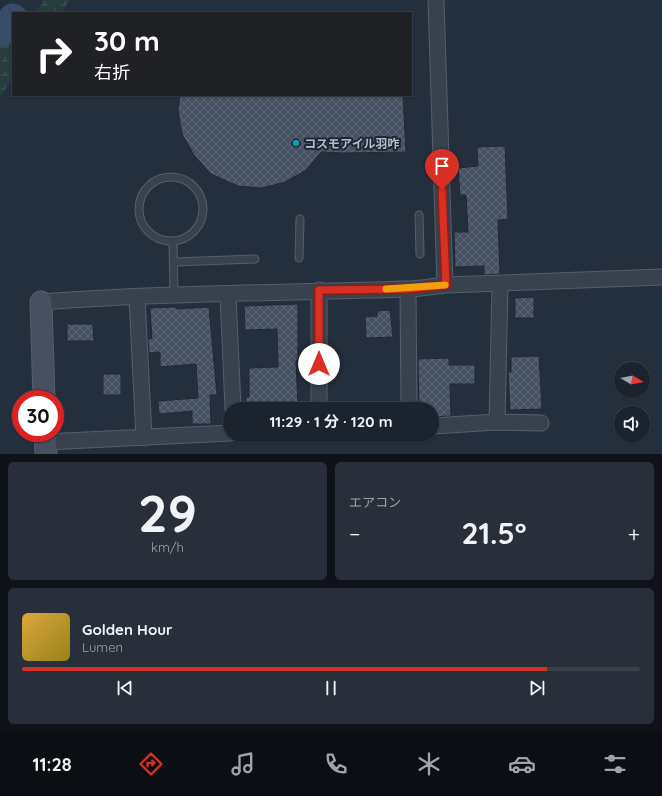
<!DOCTYPE html>
<html lang="ja">
<head>
<meta charset="utf-8">
<style>
	:root { --surface:#1b232e; --page:#282f3a; --text:#f1f3f6; --muted:#a0a4aa; --line:#39404a; --accent:#d93025 }
	body { margin:0; font-family:Quicksand,"Noto Sans JP",sans-serif; background:var(--page); color:var(--text); height:100vh; display:flex; flex-direction:column; font-size:15px; white-space:nowrap }
	* { box-sizing:border-box; margin:0 }
	p { font-size:13px; color:var(--muted) }
	.icon { flex:none; width:22px; height:22px; fill:none; stroke:currentColor; stroke-width:2; stroke-linecap:round; stroke-linejoin:round }
	.map { position:relative; height:454px; overflow:hidden }
	.side { display:flex; flex-direction:column; gap:8px; padding:8px; background:#0f1319; flex:1 }
	.side>* { flex:none }
	.guide { position:absolute; left:12px; top:12px; width:400px; height:84px; border-radius:0px; box-shadow:0 1px 3px #0004,0 0 0 1px var(--line); background:#202124; color:#fff; overflow:hidden }
	.needle { width:26px; rotate:100deg }
	.tools { position:absolute; left:614px; top:362px; display:grid; gap:8px }
	.tools a { display:grid; place-items:center; width:36px; height:36px; border-radius:50%; background:var(--surface); box-shadow:0 1px 3px #0004,0 0 0 1px var(--line); font-size:20px }
	.speed { position:absolute; left:12px; top:390px; display:flex; gap:8px; font-size:20px; font-weight:700; text-align:center }
	.speed>* { display:grid; place-content:center; width:52px; height:52px; border-radius:50%; background:var(--surface); box-shadow:0 1px 3px #0004,0 0 0 1px var(--line); line-height:1 }
	.speed .limit { border:6px solid #d22; background:#fff; color:#111 }
	.pin { position:absolute; display:grid; place-items:center; width:34px; height:34px; color:#fff; margin:-41px -17px; border-radius:50% 50% 50% 0; rotate:-45deg; box-shadow:0 0 4px #0007 }
	.pin .icon { rotate:45deg }
	.me { position:absolute; width:44px; margin:-22px; rotate:0deg; stroke-linejoin:round; filter:drop-shadow(0 0 3px #0008) }
	.turn { display:flex; align-items:center; gap:14px; height:84px; padding:0 16px; font-size:18px }
	.turn .icon { width:52px; height:52px; stroke-width:2.5 }
	.turn b { display:block; font-size:28px; line-height:34px }
	.big { font-size:30px; font-weight:700; line-height:1.1 }
	.side .card { flex:1; display:flex; flex-direction:column; justify-content:center; gap:6px; min-width:0; padding:0 14px; border-radius:6px; background:var(--page) }
	.side .dial { align-items:center; gap:0 }
	.dial b { font-size:52px; line-height:1 }
	.song { display:flex; align-items:center; gap:12px }
	.cover { width:48px; height:48px; border-radius:6px; background:linear-gradient(135deg,hsl(40 70% 55%),hsl(50 70% 35%)) }
	.played { height:4px; border-radius:2px; background:linear-gradient(90deg,var(--accent) 85%,var(--line) 85%) }
	.keys { display:flex; justify-content:space-around; direction:ltr }
	.heat { display:flex; justify-content:space-between; align-items:center; font-size:22px; direction:ltr }
	.side .tiles { flex:1; display:grid; gap:8px; grid-template-columns:1fr 1fr }
	.card:last-child { grid-column:span 2 }
	.trip { position:absolute; left:223px; top:402px; width:216px; height:40px; border-radius:20px; background:var(--surface); box-shadow:0 1px 3px #0004,0 0 0 1px var(--line); font-weight:700; line-height:40px; text-align:center }
	.tabs { display:flex; height:64px; justify-content:space-around; align-items:center; background:#0b0e12; color:var(--muted) }
	.tabs .icon { width:28px; height:28px }
	.tabs .current { color:var(--accent) }
	.tabs b { font-size:18px; color:var(--text) }
	.map>svg:first-child { display:block }
	.wetland { fill:url(#wetland-marsh) }
	.lines { fill:none; stroke-linecap:round; stroke-linejoin:round }
	.river { stroke:#394c67; stroke-width:29 }
	.building { fill:url(#building-cross-hatch); stroke:#1f2835 }
	.lane-casing { stroke:#565f6c; stroke-width:9 }
	.street-casing { stroke:#565f6c; stroke-width:17 }
	.secondary-casing { stroke:#565f6c; stroke-width:23 }
	.lane { stroke:#38414e; stroke-width:7 }
	.street { stroke:#38414e; stroke-width:15 }
	.secondary { stroke:#465061; stroke-width:21 }
	.route-casing { stroke:#8d1f18; stroke-width:10 }
	.route { stroke:#d93025; stroke-width:7 }
	.slow { stroke:#f59e0b; stroke-width:7 }
	.culture-dot { fill:#0f9aa8; stroke:#1d2633; stroke-width:1.5 }
	.labels { text-anchor:middle; dominant-baseline:central; stroke-width:4; stroke-linejoin:round; paint-order:stroke }
	.poi-label { font-size:12px; font-weight:bold; fill:#b4bcc9; stroke:#1d2633; text-anchor:start }
</style>
</head>
<body>
<div class="map">
<svg width="662" height="454" viewBox="0 0 662 454">
	<defs>
		<pattern id="wetland-marsh" width="20" height="14" patternUnits="userSpaceOnUse"><rect width="20" height="14" fill="#263c3f"/><path d="M1 5h8M5 5V1M11 12h8M15 12V8" fill="none" stroke="#435659"/></pattern>
		<pattern id="building-cross-hatch" width="8" height="8" patternUnits="userSpaceOnUse"><rect width="8" height="8" fill="#455162"/><path d="M0 0l8 8M0 8l8-8" fill="none" stroke="#5d6877"/></pattern>
	</defs>
	<rect width="100%" height="100%" fill="#242f3e"/>
	<!-- wetland -->
	<path class="wetland" d="M43 0H70L61 13H32L38 9Z
		M13 29V79L0 96V47Z"/>
	<g class="lines">
		<!-- river -->
		<path class="river" d="M0 33 13 18"/>
	</g>
	<!-- building -->
	<path class="building" d="M180 95H403L406 152 344 153 321 152 306 170 285 182 262 188 238 186 211 174 194 155 182 134 178 110Z
		M505 146 508 219 498 220 500 274 484 275V266L455 267 454 232H468L466 195H460L458 168 478 166 477 147Z
		M534 297V318H515V298Z
		M298 304V360H296L298 409H246V397H249V368L278 367 277 329 245 330 244 306Z
		M176 307 177 309 209 307 217 395H210L211 424H192V411L159 414 158 401 198 398 196 364 160 367V352L149 353 148 339 152 338 150 308Z
		M390 310 393 337 366 338 365 317 377 316V311Z
		M67 324H93L94 341H67Z
		M539 356 542 409 510 410 508 372H511V357Z
		M449 358V365H475V384H450L451 416 432 417V409H419L418 359Z
		M103 374H121V395H103Z"/>
	<g class="lines">
		<!-- lane casing -->
		<g class="lane-casing">
			<path id="lane" d="M139 209a32 32 0 1 1 64 0a32 32 0 1 1-64 0Z
				M419 215 420 254
				M173 241 174 296
				M299 258 300 219
				M174 262 255 259"/>
		</g>
		<!-- street casing -->
		<g class="street-casing">
			<path id="street" d="M436 0 445 285
				M408 289 409 409
				M319 290V409
				M228 294 233 409
				M137 298 144 438
				M41 302C162 293 285 293 406 289 420 289 433 286 447 285 518 282 590 280 662 277
				M497 422 500 284
				M432 426 497 422 541 423
				M45 442 230 433"/>
		</g>
		<!-- secondary casing -->
		<g class="secondary-casing">
			<path id="secondary" d="M41 302 44 399
				M45 433 46 454"/>
		</g>
		<!-- lane -->
		<use href="#lane" class="lane"/>
		<!-- street -->
		<use href="#street" class="street"/>
		<!-- secondary -->
		<use href="#secondary" class="secondary"/>
	</g>
	<g class="lines">
		<!-- route casing -->
		<g class="route-casing">
			<path id="route" d="M319 364V290L408 289 446 285 442 190"/>
		</g>
		<!-- route -->
		<use href="#route" class="route"/>
		<!-- slow -->
		<path class="slow" d="M386 289 445 285"/>
	</g>
	<!-- markers -->
	<circle class="culture-dot" cx="296" cy="143" r="4"/>
	<g class="labels">
		<!-- poi labels -->
		<g class="poi-label">
			<text x="304" y="143">コスモアイル羽咋</text>
		</g>
	</g>
</svg>
<div class="tools">
<a><svg class="needle" viewBox="-14 -14 28 28"><path d="M0-13l5 13h-10z" fill="#e53935"/><path d="M0 13l5-13h-10z" fill="#a0a4aa"/></svg></a>
<a><svg class="icon" aria-label="sound" viewBox="0 0 24 24"><path d="M4 9h4l5-4v14l-5-4H4zM17 9q2 3 0 6"/></svg></a>
</div>
<div class="speed"><div class="limit">30</div></div>
<div class="pin" style="left:442px;top:190px;background:#d93025"><svg class="icon" aria-label="arrive" viewBox="0 0 24 24"><path d="M6 21V4h12l-3 4 3 4H6"/></svg></div>
<svg class="me" style="left:319px;top:364px" viewBox="-20 -20 40 40"><circle r="19" fill="#fff"/><path d="M0-13L10 11 0 6-10 11z" fill="#d93025"/></svg>
<div class="trip">11:29 · 1 分 · 120 m</div>
<div class="guide">
<div class="turn"><svg class="icon" aria-label="right" viewBox="0 0 24 24"><path d="M7 20v-9h11M14 6l5 5-5 5"/></svg><div><b>30 m</b>右折</div></div>
</div>
</div>
<section class="side">
<div class="tiles">
<div class="card dial"><b>29</b><p>km/h</p></div>
<div class="card"><p>エアコン</p>
<div class="heat"><a>−</a><b class="big">21.5°</b><a>+</a></div>
</div>
<div class="card">
<div class="song"><i class="cover"></i><div><b>Golden Hour</b><p>Lumen</p></div></div>
<div class="played"></div>
<div class="keys"><svg class="icon" aria-label="previous" viewBox="0 0 24 24"><path d="M18 5L8 12l10 7zM5 5v14"/></svg><svg class="icon" aria-label="pause" viewBox="0 0 24 24"><path d="M8 5v14M16 5v14"/></svg><svg class="icon" aria-label="next" viewBox="0 0 24 24"><path d="M6 5l10 7-10 7zM19 5v14"/></svg></div>
</div>
</div>
</section>
<nav class="tabs">
<b>11:28</b>
<svg class="icon current" aria-label="directions" viewBox="0 0 24 24"><path d="M12 3l9 9-9 9-9-9zM9 14v-3h6M13 9l2 2-2 2"/></svg>
<svg class="icon" aria-label="music" viewBox="0 0 24 24"><path d="M9 18V5l10-2v13"/><circle cx="6" cy="18" r="3"/><circle cx="16" cy="16" r="3"/></svg>
<svg class="icon" aria-label="phone" viewBox="0 0 24 24"><path d="M5 4h4l2 5-3 2q2 4 5 5l2-3 5 2v4C11 20 4 13 5 4z"/></svg>
<svg class="icon" aria-label="climate" viewBox="0 0 24 24"><path d="M12 3v18M4 7l16 10M4 17L20 7"/></svg>
<svg class="icon" aria-label="car" viewBox="0 0 24 24"><path d="M5 17H2v-5l4-1 3-4h7l3 4 3 1v5h-3M9 17h6M6 11h13"/><circle cx="7" cy="17" r="2"/><circle cx="17" cy="17" r="2"/></svg>
<svg class="icon" aria-label="filters" viewBox="0 0 24 24"><path d="M4 7h16M4 17h16"/><circle cx="9" cy="7" r="2"/><circle cx="15" cy="17" r="2"/></svg>
</nav>
</body>
</html>
